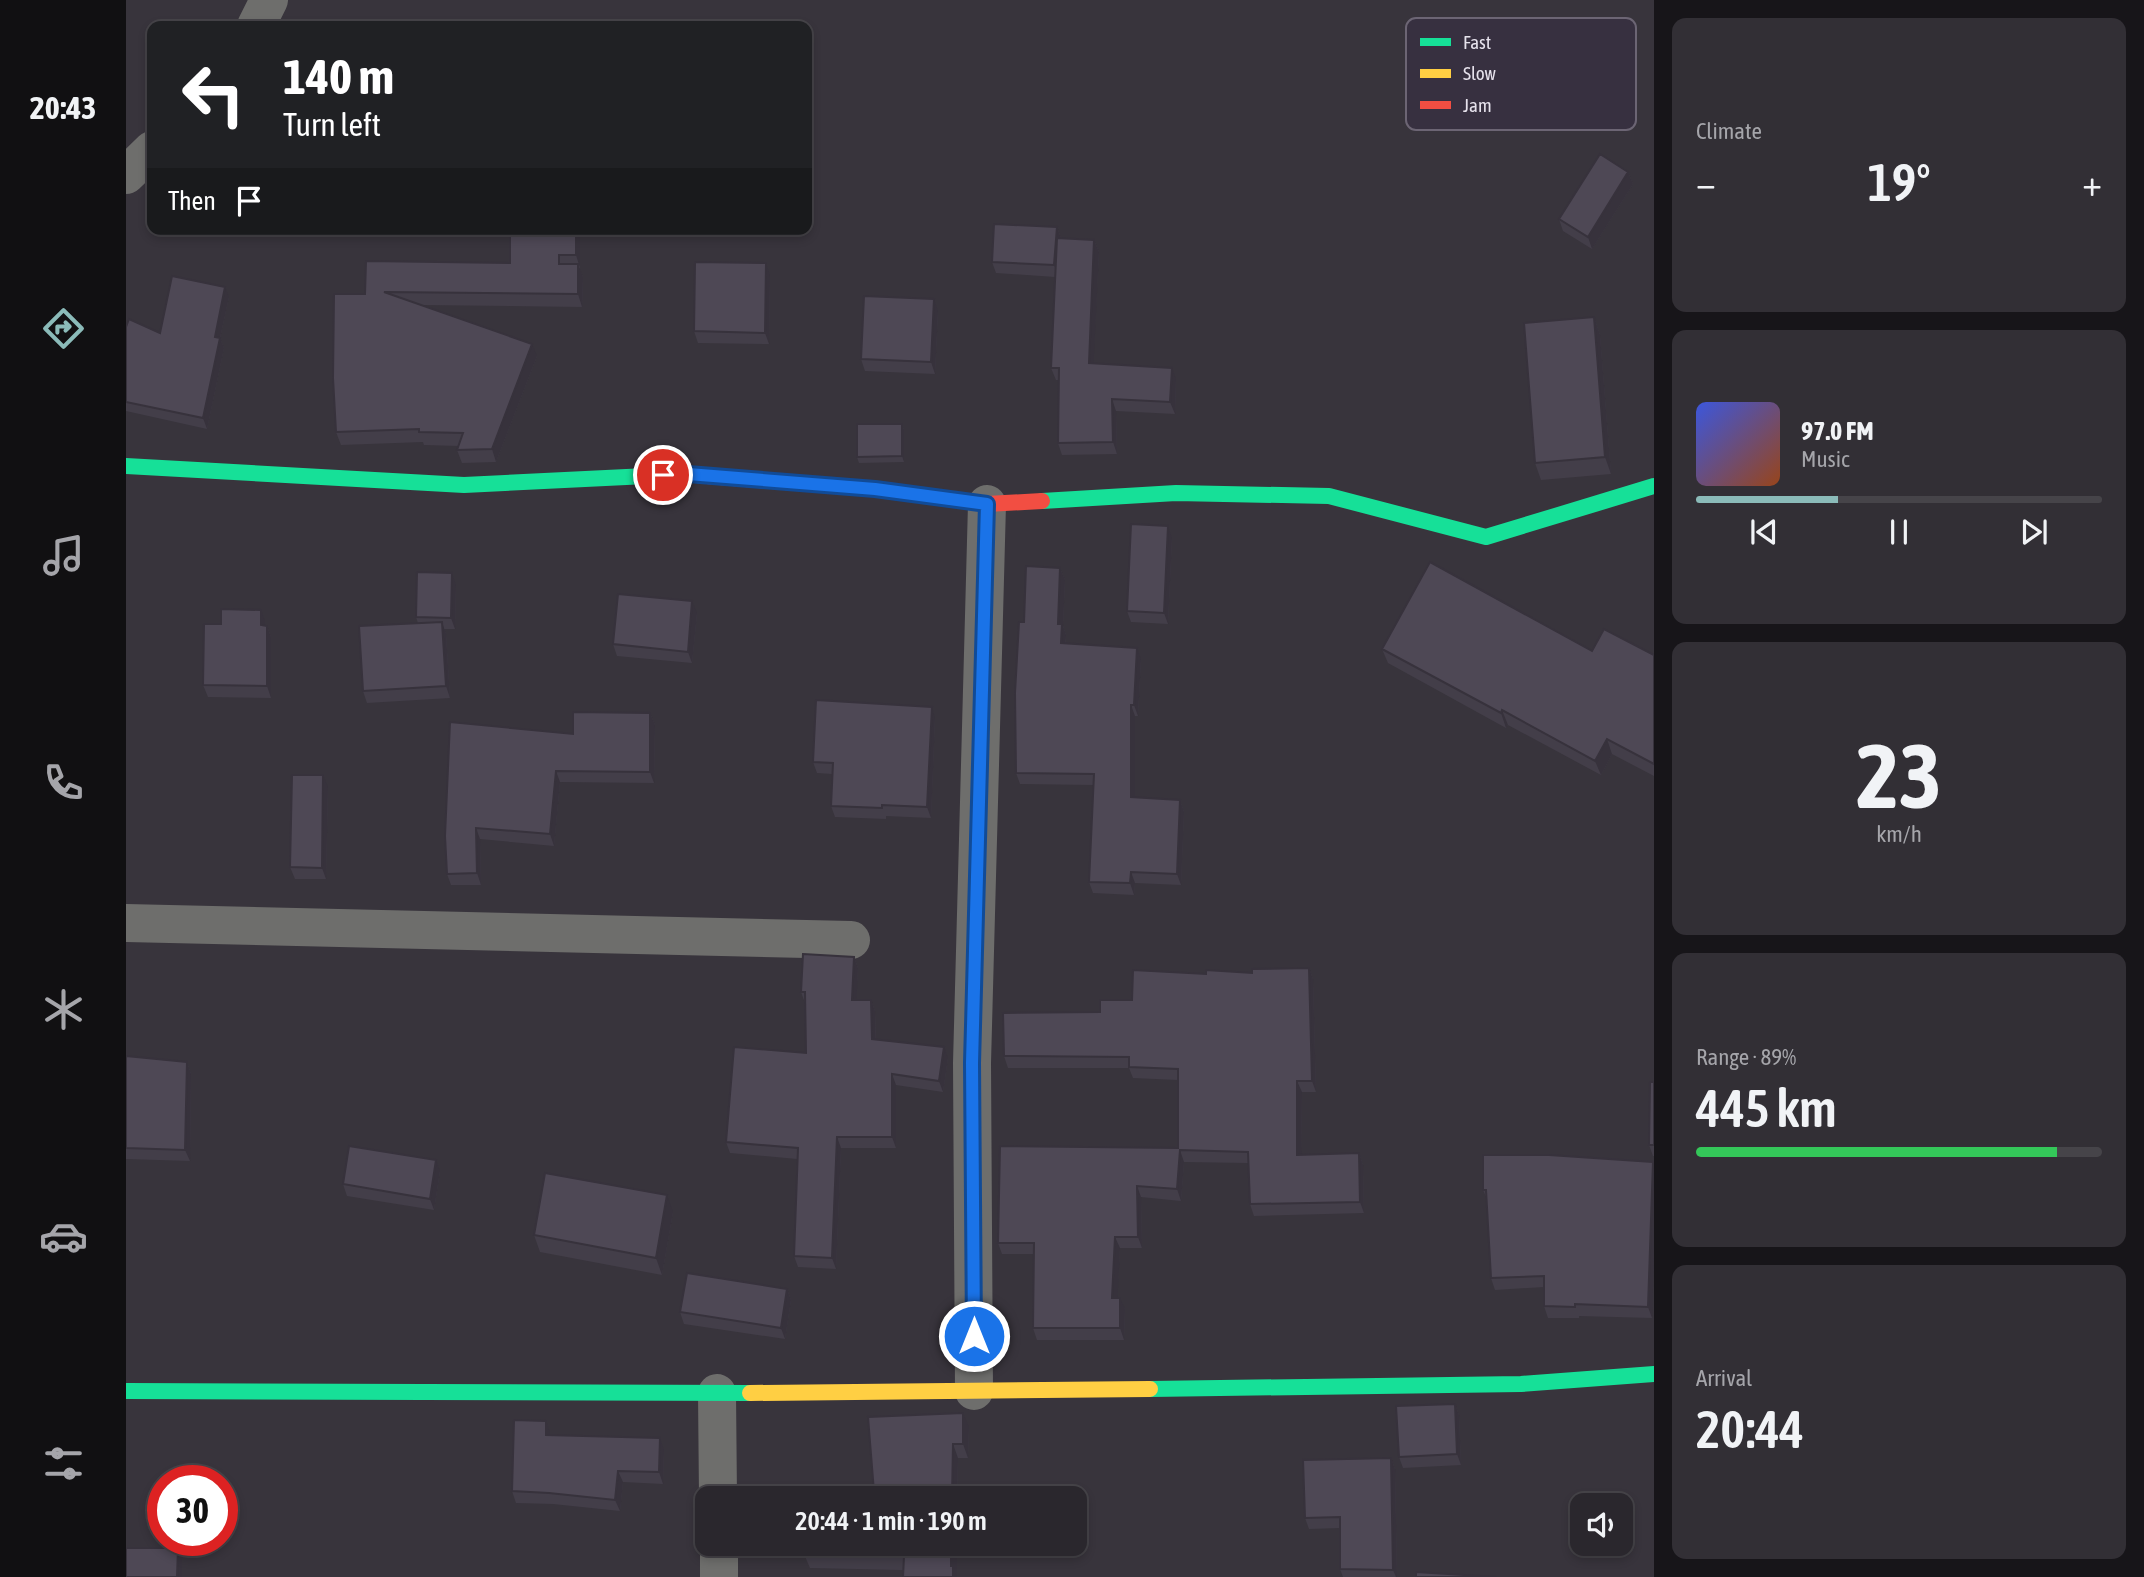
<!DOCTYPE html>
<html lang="en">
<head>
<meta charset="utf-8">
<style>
	:root { --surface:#2a272d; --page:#322f35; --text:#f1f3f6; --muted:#a5a5aa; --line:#464449; --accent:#8bbbb9 }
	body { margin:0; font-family:"Asap Condensed",sans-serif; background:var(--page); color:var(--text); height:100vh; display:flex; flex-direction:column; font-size:26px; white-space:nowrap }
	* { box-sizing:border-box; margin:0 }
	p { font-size:23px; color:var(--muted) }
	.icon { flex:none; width:38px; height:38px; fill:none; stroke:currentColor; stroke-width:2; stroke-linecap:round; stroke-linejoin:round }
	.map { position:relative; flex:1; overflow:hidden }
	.details { display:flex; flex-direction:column; gap:18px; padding:18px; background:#171519; width:490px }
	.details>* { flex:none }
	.guide { position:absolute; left:21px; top:21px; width:665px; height:214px; border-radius:14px; box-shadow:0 4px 10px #0003,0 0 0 2px var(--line); background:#202124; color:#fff; overflow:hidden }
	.buttons { position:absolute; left:1444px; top:1493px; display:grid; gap:14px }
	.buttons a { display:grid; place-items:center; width:63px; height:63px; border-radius:14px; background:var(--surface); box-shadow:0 4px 10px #0003,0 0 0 2px var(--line); font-size:35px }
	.speed { position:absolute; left:21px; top:1465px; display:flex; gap:14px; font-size:35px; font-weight:700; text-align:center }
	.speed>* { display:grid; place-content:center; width:91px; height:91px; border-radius:50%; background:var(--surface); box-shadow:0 4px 10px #0003,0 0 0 2px var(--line); line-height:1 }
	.speed .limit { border:10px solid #d22; background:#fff; color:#111 }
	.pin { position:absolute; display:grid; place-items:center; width:60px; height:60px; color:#fff; margin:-30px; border:4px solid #fff; border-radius:50%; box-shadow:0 2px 7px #0007 }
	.me { position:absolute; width:77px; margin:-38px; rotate:0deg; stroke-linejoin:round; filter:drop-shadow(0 0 5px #0008) }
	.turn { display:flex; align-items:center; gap:24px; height:147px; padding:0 21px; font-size:32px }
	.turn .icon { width:91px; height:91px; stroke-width:2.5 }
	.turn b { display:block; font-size:49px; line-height:60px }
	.then { display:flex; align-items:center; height:66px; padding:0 21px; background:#0003; gap:14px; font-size:26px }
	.big { font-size:52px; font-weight:600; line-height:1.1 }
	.details .card { flex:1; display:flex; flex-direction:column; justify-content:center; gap:10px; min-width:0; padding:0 24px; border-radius:14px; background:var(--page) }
	.details .dial { align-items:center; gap:0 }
	.dial b { font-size:91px; line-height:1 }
	.song { display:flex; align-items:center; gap:21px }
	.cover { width:84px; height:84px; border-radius:10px; background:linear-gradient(135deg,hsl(230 70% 55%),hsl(20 70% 35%)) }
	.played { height:7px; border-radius:4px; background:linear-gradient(90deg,var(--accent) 35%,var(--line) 35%) }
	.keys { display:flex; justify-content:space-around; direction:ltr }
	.heat { display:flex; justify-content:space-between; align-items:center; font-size:38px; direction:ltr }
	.charge { height:10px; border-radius:5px; background:linear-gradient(90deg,#34c759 89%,var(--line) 0) }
	.trip { position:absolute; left:569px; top:1486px; width:392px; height:70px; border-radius:14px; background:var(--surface); box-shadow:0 4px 10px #0003,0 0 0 2px var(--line); font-weight:600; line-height:70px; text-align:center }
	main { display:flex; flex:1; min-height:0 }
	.tab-bar { display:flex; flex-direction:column; width:126px; justify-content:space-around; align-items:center; background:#111012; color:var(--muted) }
	.tab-bar .icon { width:49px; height:49px }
	.tab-bar .selected { color:var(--accent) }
	.tab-bar b { font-size:32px; color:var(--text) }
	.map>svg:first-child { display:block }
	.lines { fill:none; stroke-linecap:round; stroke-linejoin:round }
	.street { stroke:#6e6e6c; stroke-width:38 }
	.fast { stroke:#16e098; stroke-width:16 }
	.slow { stroke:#ffcf43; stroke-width:16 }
	.jam { stroke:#f24e42; stroke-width:16 }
	.wall { fill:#433e49 }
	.shaded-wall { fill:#37323c }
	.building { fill:#4e4855; stroke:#37323c; stroke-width:2 }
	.route-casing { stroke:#114b97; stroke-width:18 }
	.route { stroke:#1a73e8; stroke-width:12 }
	.key { fill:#373040; stroke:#6c6574; stroke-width:2 }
	.key-label { font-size:19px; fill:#e6e2ec }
</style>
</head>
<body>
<main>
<nav class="tab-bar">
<b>20:43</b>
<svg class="icon selected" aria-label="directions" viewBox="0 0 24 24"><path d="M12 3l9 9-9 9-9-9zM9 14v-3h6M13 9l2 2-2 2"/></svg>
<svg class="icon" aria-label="music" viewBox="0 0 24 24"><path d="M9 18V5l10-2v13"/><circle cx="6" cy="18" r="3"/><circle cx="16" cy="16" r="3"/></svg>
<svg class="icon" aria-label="phone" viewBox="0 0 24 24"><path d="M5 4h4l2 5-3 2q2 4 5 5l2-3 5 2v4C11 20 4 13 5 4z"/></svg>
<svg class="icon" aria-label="climate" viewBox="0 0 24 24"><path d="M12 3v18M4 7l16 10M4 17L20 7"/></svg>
<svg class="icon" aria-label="car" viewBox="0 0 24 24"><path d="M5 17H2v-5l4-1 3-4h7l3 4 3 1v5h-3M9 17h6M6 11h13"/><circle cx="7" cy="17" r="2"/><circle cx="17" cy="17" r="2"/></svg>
<svg class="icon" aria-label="filters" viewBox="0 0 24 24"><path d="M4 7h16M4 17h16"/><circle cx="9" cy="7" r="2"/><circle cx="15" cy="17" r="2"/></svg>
</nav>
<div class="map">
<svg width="1528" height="1577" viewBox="0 0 1528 1577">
	<rect width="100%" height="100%" fill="#38343c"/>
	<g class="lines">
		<!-- street -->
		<path class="street" d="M130 26 143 0
			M0 175 26 150
			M0 923 725 940
			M848 1391 846 1063 861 504
			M591 1393 592 1498
			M593 1544V1577"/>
		<!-- fast -->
		<path class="fast" d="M0 466 338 485 562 474 581 476
			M916 501 1050 493 1203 496 1360 537 1528 486
			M1024 1389 1395 1384 1528 1374
			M0 1391 624 1393"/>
		<!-- slow -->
		<path class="slow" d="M624 1393 1024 1389"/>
		<!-- jam -->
		<path class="jam" d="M581 476 749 489 861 504 916 501"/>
	</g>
	<!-- wall -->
	<path class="wall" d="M1502 172 1507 184 1466 249 1437 231 1433 219Z
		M931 227 935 238 968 240 973 252 967 364 1050 379 1049 414 990 411 991 454 936 455 932 443 933 380H930L925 368 929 277 870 273 866 262Z
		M384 229H454V268H453L457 277 456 307 296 305 411 356 370 462 336 463 331 450 333 446 298 445 297 442 215 445 210 432 239 294 384 263Z
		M644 275 643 344 572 343 568 331Z
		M103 297 94 338 98 348 81 429 0 411V327L34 333Z
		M812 311 809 374 739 371 735 359Z
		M1468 317 1474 335 1485 474 1415 480 1409 463Z
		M776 424 778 430V462L733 463 731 457Z
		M1046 538 1042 624 1005 622 1001 611Z
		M934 568 939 580 937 626 940 635V644L1015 659 1012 716H1009V798L1054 800 1058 812 1055 885 1009 883 1008 895 967 893 963 882 967 785 894 784 890 773 898 622Z
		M330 585 329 629H318L320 634 324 698 241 703 237 691 292 623 290 617Z
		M571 613 566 663 491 656 487 644Z
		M139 621V625L141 626 145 637V698L82 697 77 685 95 624Z
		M1256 649 1466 651 1528 655V776L1486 754 1475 775 1382 725 1380 728 1262 663Z
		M524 713 529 725 528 783 434 782 428 846 354 839 355 885H325L321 874 319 836 447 734Z
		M809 718 805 818 760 816V819L709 817 705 806 706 774 691 773 687 762Z
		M202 787 200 879H169L164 867Z
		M728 957 732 968 730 1000H745L749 1011 750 1039 822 1058 817 1092 770 1085V1148H715L710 1269 672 1267 668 1256 671 1159 604 1153 600 1142 680 1053 679 1003 675 992Z
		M1183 968 1187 979 1190 1092H1176L1175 1155 1233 1153 1237 1165 1238 1213 1128 1216 1124 1204 1122 1163 1058 1162 1055 1201 1015 1197 1016 1248H994L991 1298 999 1309 998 1340H911L907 1328V1254H876L872 1243 1052 1148V1080L1007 1078 1003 1068H882L878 1056 974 1012 1080 974 1126 973Z
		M0 1056 61 1062 65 1074 64 1161 0 1159Z
		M1528 1082V1156H1527L1523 1145Z
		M1527 1162 1526 1318 1453 1316V1318H1422L1418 1306V1287L1369 1290 1365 1278 1361 1199 1357 1190Z
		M314 1171 308 1210 221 1196 217 1184Z
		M547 1212 536 1275 414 1252 408 1235Z
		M661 1289 665 1300 659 1339 558 1324 554 1312Z
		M1329 1404 1333 1415 1335 1465 1277 1468 1273 1457Z
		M420 1421 424 1435 538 1450 537 1484 497 1482 494 1511 427 1504 390 1503 386 1491Z
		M843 1427 842 1458H832L831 1498H706L748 1492Z
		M1265 1458 1269 1469 1271 1577H1217L1214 1569V1528L1183 1529 1179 1518Z
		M684 1544H831V1577H777V1570L684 1568 678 1554Z"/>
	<!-- shaded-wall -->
	<path class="shaded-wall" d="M1502 172 1507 184 1466 249 1462 237Z
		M931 227 935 238 933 277 928 265Z
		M450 229H454V268L450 255Z
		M968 240 973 252 967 375 963 363Z
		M640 263 644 275 643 344 639 333Z
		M452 264 457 277 456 307 452 294Z
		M99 287 103 297 92 347 89 337Z
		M808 299 812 311 809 374 805 362Z
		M1468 317 1474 335 1485 474 1479 457Z
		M94 338 98 348 81 429 77 418Z
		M406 344 411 356 370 462 366 449Z
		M1046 368 1050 379 1049 414 1044 402Z
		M986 399 990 411 991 454 987 442Z
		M776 424 778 430V462L776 456Z
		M1042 526 1046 538 1042 624 1038 613Z
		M934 568 939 580 937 626 940 635 939 655 935 643 932 624Z
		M326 573 330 585 329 629 325 618Z
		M566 601 571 613 566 663 562 652Z
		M135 610 139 621V637L135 625Z
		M316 622 320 634 324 698 320 686Z
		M141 626 145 637V698L141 686Z
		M1011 648 1015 659 1012 716 1008 705Z
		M1005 705 1009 716V809L1005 797Z
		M806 707 809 718 805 818 801 807Z
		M1376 710 1382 725 1380 728 1375 713Z
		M524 713 529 725 528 783 524 772Z
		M1481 739 1486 754 1475 775 1469 761Z
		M430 771 434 782 428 846 424 834Z
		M197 775 202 787 200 879 196 868Z
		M1054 800 1058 812 1055 885 1051 874Z
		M350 828 354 839 355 885 351 873Z
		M1005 872 1009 883 1008 895 1004 883Z
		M728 957 732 968 730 1011 726 1000Z
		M1183 968 1187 979 1190 1092 1186 1081Z
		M745 1000 749 1011 750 1050 746 1039Z
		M818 1047 822 1058 817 1092 813 1081Z
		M61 1062 65 1074 64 1161 59 1150Z
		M766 1074 770 1085V1148L766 1137Z
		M1171 1081 1176 1092 1175 1166 1171 1155Z
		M711 1137 715 1148 710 1269 706 1258Z
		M1054 1150 1058 1162 1055 1201 1051 1189Z
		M1233 1153 1237 1165 1238 1213 1234 1202Z
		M310 1160 314 1171 308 1210 304 1199Z
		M1527 1162 1528 1165V1257L1526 1318 1522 1307Z
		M1011 1186 1015 1197 1016 1248 1012 1237Z
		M541 1195 547 1212 536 1275 530 1258Z
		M989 1237 994 1248 991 1309 986 1298Z
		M661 1289 665 1300 659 1339 655 1328Z
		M994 1298 999 1309 998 1340 994 1328Z
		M1329 1404 1333 1415 1335 1465 1331 1454Z
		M837 1413 843 1427 842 1458 837 1444Z
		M420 1421 424 1432V1446L420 1435Z
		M534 1438 538 1450 537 1484 533 1472Z
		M827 1444 832 1458 831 1498H826Z
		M1265 1458 1269 1469 1271 1577H1270L1267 1570Z
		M492 1471 497 1482 494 1511 489 1500Z
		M825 1544H831V1577H827L825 1566Z
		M52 1548 56 1560V1577H51Z"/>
	<!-- building -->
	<path class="building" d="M1474 154 1502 172 1462 237 1433 219Z
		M868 224 931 227 928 265 866 262Z
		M384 229H450V255H433V264H452V294L258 292 406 344 366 449 331 450 337 433 293 432V429L210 432 207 378 208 294H239L240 261 384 263Z
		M931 238 968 240 963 363 1046 368 1044 402 986 399 987 442 932 443 933 368H925Z
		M569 262 640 263 639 333 568 331Z
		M46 276 99 287 89 337 94 338 77 418 0 402V327L3 319 34 333Z
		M738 296 808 299 805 362 735 359Z
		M1468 317 1479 457 1409 463 1398 323Z
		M731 424H776V456L731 457Z
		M1005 524 1042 526 1038 613 1001 611Z
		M1304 562 1466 651 1478 629 1528 655V764L1481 739 1469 761 1376 710 1375 713 1256 649Z
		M900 566 934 568 932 624H936L935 643 1011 648 1008 705H1005V797L1054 800 1051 874 1005 872 1004 883 963 882 968 774 890 773 889 693 893 622H898Z
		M291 572 326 573 325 618 290 617Z
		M492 594 566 601 562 652 487 644Z
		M95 609 135 610V625L141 626V686L77 685 78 624H95Z
		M316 622 320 686 237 691 233 626Z
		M690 700 806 707 801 807 756 805V808L705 806 707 763 687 762Z
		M447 712 524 713V772L430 771 424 834 350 828 351 873 321 874 319 836 324 722 447 734Z
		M166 775H197L196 868 164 867Z
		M677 954 728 957 726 1000H745L746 1039 818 1047 813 1081 766 1074V1137H711L706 1258 668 1256 672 1148 600 1142 608 1047 680 1053 679 992H675Z
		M1183 968 1186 1081H1171V1155L1233 1153 1234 1202 1124 1204 1122 1152 1054 1150 1051 1189 1011 1186 1012 1237H989L986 1298H994V1328H907L908 1243H872L874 1146 1052 1148V1069L1003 1067V1057L878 1056 877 1013 974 1012V1000H1006L1007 970 1080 974V970L1126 973V969Z
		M0 1056 61 1062 59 1150 0 1148Z
		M1524 1082H1528V1145H1523Z
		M223 1146 310 1160 304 1199 217 1184Z
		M1357 1155H1423L1527 1162 1522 1307 1449 1304V1307L1418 1306V1276L1365 1278 1360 1190H1357Z
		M419 1173 541 1195 530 1258 408 1235Z
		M561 1273 661 1289 655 1328 554 1312Z
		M1329 1404 1331 1454 1273 1457 1270 1406Z
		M837 1413V1444H827L826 1498H706L709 1491 748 1492 742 1417Z
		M388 1420 420 1421V1435L534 1438 533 1472 492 1471 489 1500 423 1493 386 1491Z
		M1265 1458 1267 1570 1214 1569V1517L1179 1518 1177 1460Z
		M684 1544H825V1566H827V1577H777L778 1556 678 1554Z
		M0 1548H52L51 1577H0Z
		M1290 1572 1370 1577H1290Z"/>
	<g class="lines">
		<!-- route casing -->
		<g class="route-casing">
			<path id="route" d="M537 475 562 474 749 489 861 504 846 1063 848 1336"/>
		</g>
		<!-- route -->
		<use href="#route" class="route"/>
	</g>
	<!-- legend -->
	<rect x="1280" y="18" width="230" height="112" rx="10" class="key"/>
	<rect x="1294" y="38" width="31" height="8" fill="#16e098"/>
	<rect x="1294" y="69" width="31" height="9" fill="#ffcf43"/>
	<rect x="1294" y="101" width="31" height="8" fill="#f24e42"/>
	<g class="key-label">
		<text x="1337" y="49">Fast</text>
		<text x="1337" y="80">Slow</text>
		<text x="1337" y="112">Jam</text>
	</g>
</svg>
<div class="buttons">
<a><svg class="icon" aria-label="sound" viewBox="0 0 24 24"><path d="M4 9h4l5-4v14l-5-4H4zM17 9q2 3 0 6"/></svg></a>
</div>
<div class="speed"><div class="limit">30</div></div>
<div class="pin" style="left:537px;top:475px;background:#d93025"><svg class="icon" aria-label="arrive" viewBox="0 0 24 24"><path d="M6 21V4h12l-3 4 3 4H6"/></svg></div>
<svg class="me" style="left:848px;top:1336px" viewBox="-20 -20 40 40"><circle r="17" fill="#1a73e8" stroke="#fff" stroke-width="3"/><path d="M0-11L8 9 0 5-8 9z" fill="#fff"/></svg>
<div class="trip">20:44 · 1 min · 190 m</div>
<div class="guide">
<div class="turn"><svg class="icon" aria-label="left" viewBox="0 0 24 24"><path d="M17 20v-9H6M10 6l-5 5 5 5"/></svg><div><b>140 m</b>Turn left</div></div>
<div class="then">Then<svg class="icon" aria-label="arrive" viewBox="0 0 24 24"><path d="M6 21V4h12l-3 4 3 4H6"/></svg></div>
</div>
</div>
<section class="details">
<div class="card"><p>Climate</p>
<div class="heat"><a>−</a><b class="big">19°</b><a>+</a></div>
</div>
<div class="card">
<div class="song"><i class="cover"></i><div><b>97.0 FM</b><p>Music</p></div></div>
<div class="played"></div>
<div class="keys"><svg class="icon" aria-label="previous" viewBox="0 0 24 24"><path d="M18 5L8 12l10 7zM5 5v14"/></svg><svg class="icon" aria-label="pause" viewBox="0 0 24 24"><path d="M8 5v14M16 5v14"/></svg><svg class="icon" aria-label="next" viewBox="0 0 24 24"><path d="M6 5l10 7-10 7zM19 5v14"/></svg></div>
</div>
<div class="card dial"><b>23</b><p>km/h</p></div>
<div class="card"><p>Range · 89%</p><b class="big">445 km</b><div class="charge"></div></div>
<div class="card"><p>Arrival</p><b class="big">20:44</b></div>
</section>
</main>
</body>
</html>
